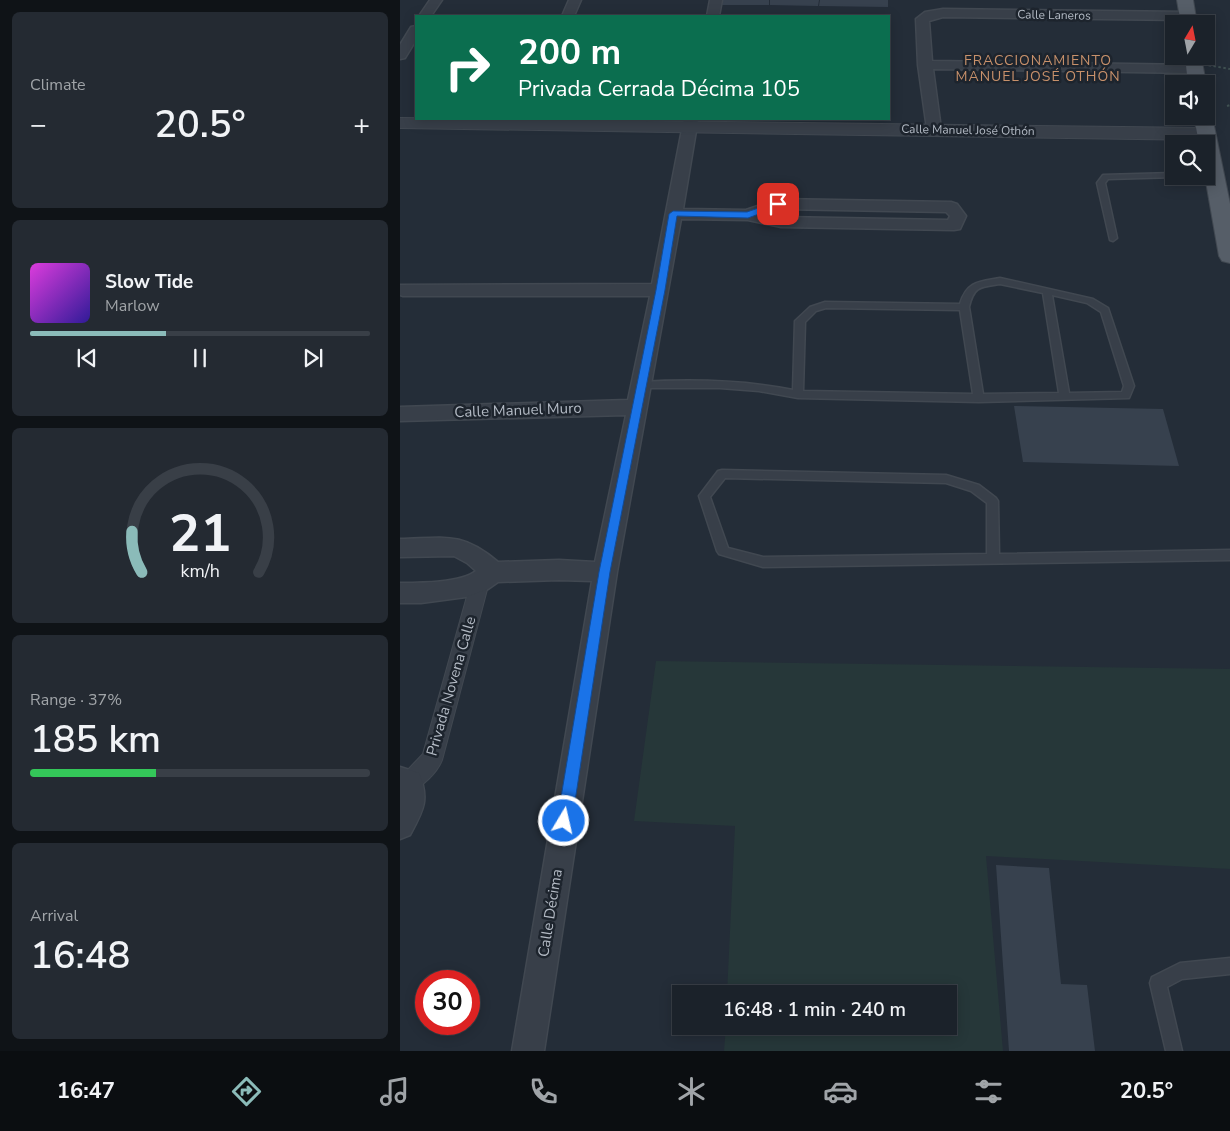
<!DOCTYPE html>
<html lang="en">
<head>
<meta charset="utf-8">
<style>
	:root { --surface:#1b222a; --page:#242a32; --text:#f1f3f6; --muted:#a0a4a8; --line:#393f47; --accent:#8bbbb9 }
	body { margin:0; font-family:"Nunito Sans",sans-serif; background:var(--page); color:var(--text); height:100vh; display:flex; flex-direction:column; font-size:19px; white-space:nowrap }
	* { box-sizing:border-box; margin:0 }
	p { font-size:16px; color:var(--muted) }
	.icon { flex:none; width:28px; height:28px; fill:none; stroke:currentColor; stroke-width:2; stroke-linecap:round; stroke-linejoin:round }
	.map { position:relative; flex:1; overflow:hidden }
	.side { display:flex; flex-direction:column; gap:12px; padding:12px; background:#0f1317; width:400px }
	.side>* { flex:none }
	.hud { position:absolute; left:15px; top:15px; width:475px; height:105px; border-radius:0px; box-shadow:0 2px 12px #0003,0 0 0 1px var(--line); background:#0b6e4f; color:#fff; overflow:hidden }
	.needle { width:32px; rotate:10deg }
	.buttons { position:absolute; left:765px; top:15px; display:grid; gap:10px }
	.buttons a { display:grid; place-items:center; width:50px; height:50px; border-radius:0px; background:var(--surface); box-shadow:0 2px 12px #0003,0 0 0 1px var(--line); font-size:25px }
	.speed { position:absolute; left:15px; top:970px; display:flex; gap:10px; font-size:25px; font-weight:700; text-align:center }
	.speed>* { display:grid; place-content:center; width:65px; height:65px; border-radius:50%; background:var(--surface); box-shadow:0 2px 12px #0003,0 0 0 1px var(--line); line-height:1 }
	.speed .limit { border:8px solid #d22; background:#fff; color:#111 }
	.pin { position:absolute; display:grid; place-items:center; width:42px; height:42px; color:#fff; margin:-21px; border-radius:10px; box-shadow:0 2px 8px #0006 }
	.me { position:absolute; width:55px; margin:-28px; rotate:9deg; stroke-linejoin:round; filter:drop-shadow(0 0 4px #0008) }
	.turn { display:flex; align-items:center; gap:18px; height:105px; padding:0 20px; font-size:22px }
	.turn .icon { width:65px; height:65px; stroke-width:2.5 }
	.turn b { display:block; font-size:35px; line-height:42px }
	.big { font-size:38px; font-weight:600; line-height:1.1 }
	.side .widget { flex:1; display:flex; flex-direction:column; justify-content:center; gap:8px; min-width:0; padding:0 18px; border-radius:8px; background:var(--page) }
	.side .dial { align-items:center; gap:0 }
	.dial svg { height:130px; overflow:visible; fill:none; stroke:var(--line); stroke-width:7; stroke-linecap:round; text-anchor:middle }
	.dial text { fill:var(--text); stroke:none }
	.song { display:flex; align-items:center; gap:15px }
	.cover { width:60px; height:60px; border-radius:8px; background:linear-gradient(135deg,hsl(300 70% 55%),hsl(250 70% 35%)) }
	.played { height:5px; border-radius:2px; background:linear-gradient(90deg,var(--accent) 40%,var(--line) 40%) }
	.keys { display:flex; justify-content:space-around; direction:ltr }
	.heat { display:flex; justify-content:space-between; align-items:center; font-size:28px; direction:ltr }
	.charge { height:8px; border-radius:4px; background:linear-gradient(90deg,#34c759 37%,var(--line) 0) }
	.trip { position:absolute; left:272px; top:985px; width:285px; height:50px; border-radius:0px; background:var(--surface); box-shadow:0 2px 12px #0003,0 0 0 1px var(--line); font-weight:600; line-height:50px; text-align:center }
	.tabs { display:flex; height:80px; justify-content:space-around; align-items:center; background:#0b0e11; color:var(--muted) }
	.tabs .icon { width:35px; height:35px }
	.tabs .on { color:var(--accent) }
	.tabs b { font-size:22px; color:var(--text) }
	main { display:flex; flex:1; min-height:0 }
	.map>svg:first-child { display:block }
	.green { fill:#263739 }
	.building { fill:#37414e }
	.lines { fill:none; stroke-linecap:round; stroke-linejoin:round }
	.service-casing { stroke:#414851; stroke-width:3 }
	.pedestrian-casing { stroke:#414851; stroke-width:2 }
	.minor-casing { stroke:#414851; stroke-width:3 }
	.tertiary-casing { stroke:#414851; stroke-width:2 }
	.primary-casing { stroke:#414851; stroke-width:2 }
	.path { stroke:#3f5051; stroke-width:2; stroke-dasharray:2.5 2.5; stroke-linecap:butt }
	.service { fill:#383f49; fill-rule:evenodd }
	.pedestrian { fill:#383f49; fill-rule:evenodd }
	.minor { fill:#383f49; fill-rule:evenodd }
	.tertiary { fill:#383f49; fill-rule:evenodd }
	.primary { fill:#565e68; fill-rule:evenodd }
	.path-bridge { stroke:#3f5051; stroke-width:2; stroke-dasharray:2.5 2.5; stroke-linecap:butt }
	.route { fill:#1a73e8; stroke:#114b97 }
	.labels { text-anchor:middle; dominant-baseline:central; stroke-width:5; stroke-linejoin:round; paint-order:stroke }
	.far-street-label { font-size:12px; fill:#b3bac4; stroke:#1d242d }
	.far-neighbourhood-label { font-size:14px; letter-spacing:1px; fill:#c8916b; stroke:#1d242d }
	.street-label { font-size:15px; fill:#b3bac4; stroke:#1d242d }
</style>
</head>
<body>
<main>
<section class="side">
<div class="widget"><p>Climate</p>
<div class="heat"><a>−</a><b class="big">20.5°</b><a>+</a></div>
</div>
<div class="widget">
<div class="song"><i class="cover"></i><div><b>Slow Tide</b><p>Marlow</p></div></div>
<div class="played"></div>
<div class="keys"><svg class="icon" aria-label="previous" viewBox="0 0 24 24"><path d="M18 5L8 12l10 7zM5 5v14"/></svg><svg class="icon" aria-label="pause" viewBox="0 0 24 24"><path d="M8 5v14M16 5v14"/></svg><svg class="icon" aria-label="next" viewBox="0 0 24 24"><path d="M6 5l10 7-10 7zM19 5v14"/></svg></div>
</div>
<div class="widget dial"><svg viewBox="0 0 100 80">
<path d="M14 69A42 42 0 1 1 86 69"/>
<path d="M14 69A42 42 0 0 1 8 44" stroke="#8bbbb9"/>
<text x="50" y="56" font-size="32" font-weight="700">21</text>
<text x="50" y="72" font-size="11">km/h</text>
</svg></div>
<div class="widget"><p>Range · 37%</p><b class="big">185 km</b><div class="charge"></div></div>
<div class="widget"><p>Arrival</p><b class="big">16:48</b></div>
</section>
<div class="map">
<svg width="830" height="1051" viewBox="0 0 830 1051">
	<rect width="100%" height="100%" fill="#242d38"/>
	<!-- green -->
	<path class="green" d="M256 661 830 669V869L586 856 603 1051H324L326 1026H549V994H327L335 826 234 821Z"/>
	<!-- building -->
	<path class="building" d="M323 0H369V5H322Z
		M370 0H419L418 6 370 5Z
		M420 0H488V7L419 6Z
		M614 406 763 409 779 466 623 462Z
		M596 865 649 868 661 984 687 985 695 1051H609Z"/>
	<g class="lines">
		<!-- service casing -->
		<g class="service-casing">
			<path id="service" d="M774 173V176L777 177 708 179 705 183 717 238 713 241 710 240 697 183 703 175Z
				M600 278 693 299 708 308 734 386 729 398 579 402 398 398 359 391 320 388H241L236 385 241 382C292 379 343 380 393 390L395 321 410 307 425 302 560 304C567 281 579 282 600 278ZM600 284 643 293 659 393 583 394 569 307C574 286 580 287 600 284ZM652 295 687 303 701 312 724 386 722 392 669 393ZM426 308 560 310 573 394 403 391 405 322 416 311Z
				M322 470 546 475 579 485 596 498 598 501 599 554 830 550V560L363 567 319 554 317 551 299 496 318 471ZM325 478 546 483 571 491 587 503V554L363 557 328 548 310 497Z
				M830 958V974L782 979 767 987 782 1051H766L750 983 752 977 780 963Z"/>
		</g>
		<!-- pedestrian casing -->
		<g class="pedestrian-casing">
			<path id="pedestrian" d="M80 574 86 577 89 582 42 760C37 773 22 787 9 792L1 789 0 778 23 754 71 582 74 577Z"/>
		</g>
		<!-- minor casing -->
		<g class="minor-casing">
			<path id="minor" d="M30 0H42L31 16H19Z
				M169 0H181L174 16H162Z
				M310 0H322L319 16H307Z
				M543 9 788 12 794 16 788 20 543 17 529 21 532 61 794 65 801 69 794 73 533 69 541 129 539 132H529L527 129 518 65 516 19 525 12Z
				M16 26V40L5 58 0 59V45L11 27Z
				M284 119H298L283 209 346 210 378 199 551 202 557 204 566 216 560 229 554 230 381 227 348 220 281 219 217 572 144 1051H112L192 581 159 580 98 582 88 589 66 597 21 603H0V583C20 583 61 583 76 571L67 563 54 556 0 557V539C44 538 62 531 98 562L159 560 195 562 226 415 0 421V407L228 400 250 296H3L0 295V285L252 284ZM380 209 546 212 550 216 548 220 381 217 366 214Z
				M0 767 19 773C30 800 23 811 10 835L0 839Z"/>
		</g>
		<!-- tertiary casing -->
		<g class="tertiary-casing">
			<path id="tertiary" d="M0 118 806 128 813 130 815 134 813 138 806 140 0 128Z"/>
		</g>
		<!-- primary casing -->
		<g class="primary-casing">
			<path id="primary" d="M777 0H793L797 24H781Z
				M785 56H801L806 84H788Z
				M806 111 812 116 830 204V263L822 261 819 256 805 176 806 144H799L794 116H806Z"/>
		</g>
		<!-- path -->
		<path class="path" d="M827 106 830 105"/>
		<!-- service -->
		<use href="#service" class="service"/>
		<!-- pedestrian -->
		<use href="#pedestrian" class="pedestrian"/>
		<!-- minor -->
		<use href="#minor" class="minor"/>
		<!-- tertiary -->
		<use href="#tertiary" class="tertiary"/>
		<!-- primary -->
		<use href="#primary" class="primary"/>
		<!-- path-bridge -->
		<path class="path-bridge" d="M779 60 830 69"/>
	</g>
	<!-- route -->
	<path class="route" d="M378 201 381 202V206L348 218 277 216 265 290 210 572 172 821 170 826 164 828 159 826 157 821 199 572 256 290 269 214 273 211 347 212Z"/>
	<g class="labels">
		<!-- far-street labels -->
		<g class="far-street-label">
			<text transform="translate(654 15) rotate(1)">Calle Laneros</text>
			<text transform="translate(568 130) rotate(1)">Calle Manuel José Othón</text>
		</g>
		<!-- far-neighbourhood labels -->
		<g class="far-neighbourhood-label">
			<text x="638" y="60">FRACCIONAMIENTO<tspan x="638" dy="16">MANUEL JOSÉ OTHÓN</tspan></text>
		</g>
		<!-- street labels -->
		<g class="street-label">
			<text transform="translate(118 410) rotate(-2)">Calle Manuel Muro</text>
			<text transform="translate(51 686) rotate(-74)">Privada Novena Calle</text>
			<text transform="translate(150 913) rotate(-81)">Calle Décima</text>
		</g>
	</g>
</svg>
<div class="buttons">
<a><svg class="needle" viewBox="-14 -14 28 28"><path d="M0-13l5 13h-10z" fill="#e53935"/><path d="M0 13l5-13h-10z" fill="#a0a4a8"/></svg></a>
<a><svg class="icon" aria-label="sound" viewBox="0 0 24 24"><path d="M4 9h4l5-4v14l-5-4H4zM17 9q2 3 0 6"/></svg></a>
<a><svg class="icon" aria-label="search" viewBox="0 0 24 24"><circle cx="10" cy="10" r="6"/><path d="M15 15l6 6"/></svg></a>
</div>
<div class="speed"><div class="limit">30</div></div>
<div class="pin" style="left:378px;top:204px;background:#d93025"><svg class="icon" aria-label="arrive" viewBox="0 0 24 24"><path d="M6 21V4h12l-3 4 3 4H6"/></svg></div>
<svg class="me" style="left:164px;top:821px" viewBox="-20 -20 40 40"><circle r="17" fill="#1a73e8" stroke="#fff" stroke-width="3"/><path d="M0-11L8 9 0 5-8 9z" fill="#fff"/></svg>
<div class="trip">16:48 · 1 min · 240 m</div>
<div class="hud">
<div class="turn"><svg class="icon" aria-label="right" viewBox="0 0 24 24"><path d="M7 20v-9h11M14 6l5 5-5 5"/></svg><div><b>200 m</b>Privada Cerrada Décima 105</div></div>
</div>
</div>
</main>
<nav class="tabs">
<b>16:47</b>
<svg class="icon on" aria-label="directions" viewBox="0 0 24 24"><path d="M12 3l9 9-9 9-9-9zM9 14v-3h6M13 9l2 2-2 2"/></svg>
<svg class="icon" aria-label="music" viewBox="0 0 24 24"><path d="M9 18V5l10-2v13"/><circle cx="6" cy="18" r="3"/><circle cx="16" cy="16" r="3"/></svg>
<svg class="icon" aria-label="phone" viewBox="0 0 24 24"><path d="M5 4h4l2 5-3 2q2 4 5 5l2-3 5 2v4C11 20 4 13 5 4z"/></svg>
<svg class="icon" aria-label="climate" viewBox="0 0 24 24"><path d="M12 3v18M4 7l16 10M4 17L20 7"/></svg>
<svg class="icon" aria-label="car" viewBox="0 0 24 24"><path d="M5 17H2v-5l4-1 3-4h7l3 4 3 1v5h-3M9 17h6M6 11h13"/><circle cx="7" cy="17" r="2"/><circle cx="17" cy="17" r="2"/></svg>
<svg class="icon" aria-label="filters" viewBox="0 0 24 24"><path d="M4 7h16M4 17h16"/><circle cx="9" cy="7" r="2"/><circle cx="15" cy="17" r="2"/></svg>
<b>20.5°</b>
</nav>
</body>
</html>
